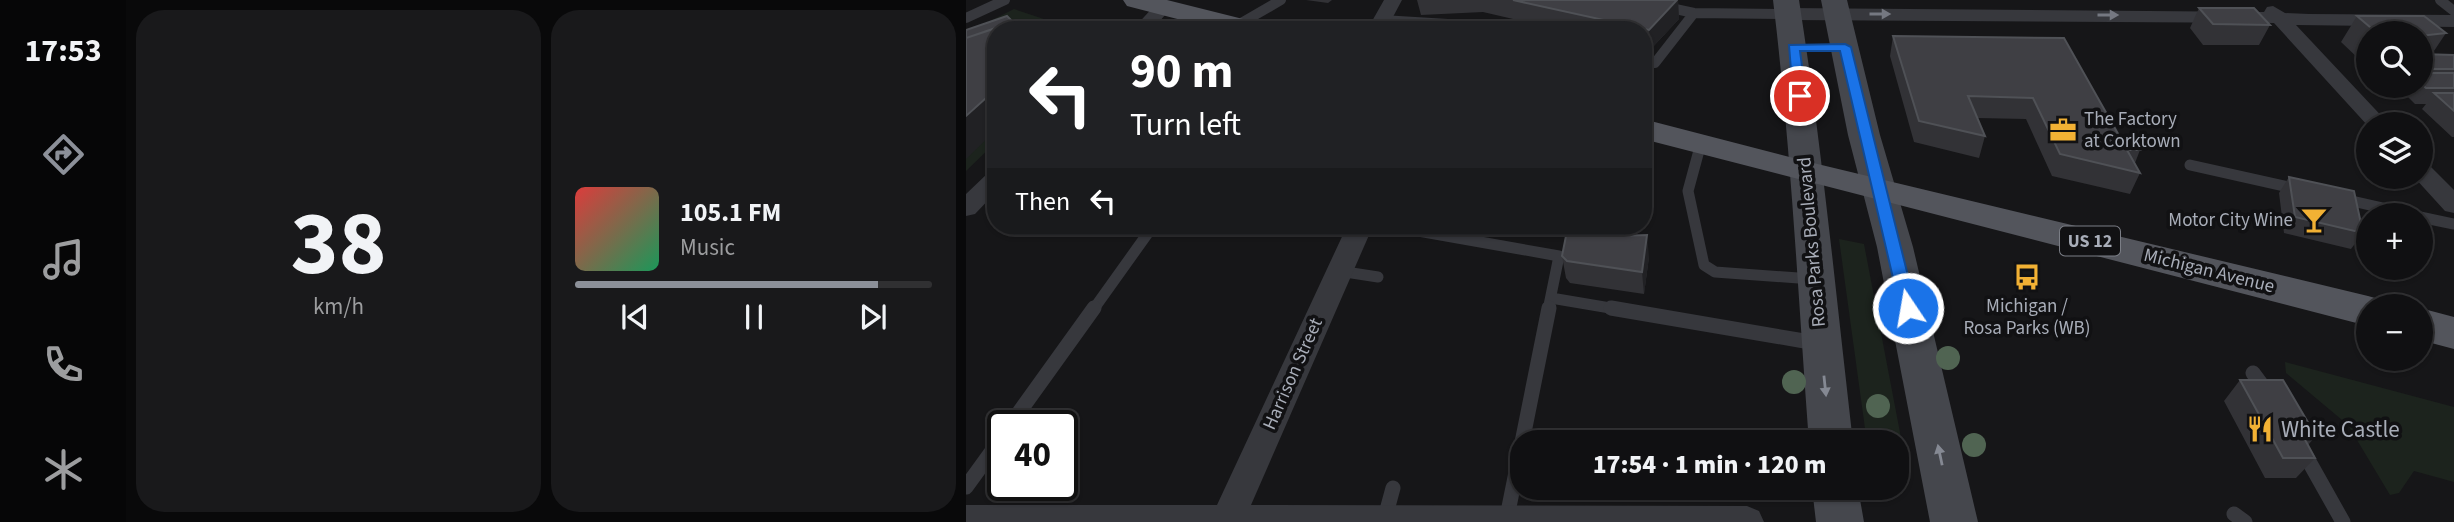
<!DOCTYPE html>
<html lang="en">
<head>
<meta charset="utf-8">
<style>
	:root { --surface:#101012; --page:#19191b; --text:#f1f3f6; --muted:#9c9d9f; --line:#303032; --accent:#8c9099 }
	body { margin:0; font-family:"Source Sans 3",sans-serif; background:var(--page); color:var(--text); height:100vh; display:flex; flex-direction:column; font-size:26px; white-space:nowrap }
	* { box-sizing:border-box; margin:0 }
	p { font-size:23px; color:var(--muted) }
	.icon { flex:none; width:38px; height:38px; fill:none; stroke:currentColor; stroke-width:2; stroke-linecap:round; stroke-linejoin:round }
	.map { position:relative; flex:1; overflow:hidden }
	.details { display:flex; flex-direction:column; gap:10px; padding:10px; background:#09090a; width:840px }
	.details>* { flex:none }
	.top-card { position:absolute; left:21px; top:21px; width:665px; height:214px; border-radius:28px; box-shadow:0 2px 5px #0004,0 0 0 2px var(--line); background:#202124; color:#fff; overflow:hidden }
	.controls { position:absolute; left:1390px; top:21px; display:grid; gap:14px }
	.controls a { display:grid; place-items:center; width:77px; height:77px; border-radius:50%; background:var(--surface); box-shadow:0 2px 5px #0004,0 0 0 2px var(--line); font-size:35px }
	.speed { position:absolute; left:21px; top:410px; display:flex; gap:14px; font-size:35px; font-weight:700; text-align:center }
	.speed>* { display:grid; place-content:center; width:91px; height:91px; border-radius:50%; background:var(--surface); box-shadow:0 2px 5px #0004,0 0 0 2px var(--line); line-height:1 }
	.speed .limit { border:4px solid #111; border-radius:10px; background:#fff; color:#111 }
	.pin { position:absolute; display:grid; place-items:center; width:60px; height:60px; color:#fff; margin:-30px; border:4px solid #fff; border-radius:50%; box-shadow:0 2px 7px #0007 }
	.me { position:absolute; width:77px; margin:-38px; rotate:348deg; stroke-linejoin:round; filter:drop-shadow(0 0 5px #0008) }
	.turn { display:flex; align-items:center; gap:24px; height:147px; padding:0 28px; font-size:32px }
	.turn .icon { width:91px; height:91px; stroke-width:2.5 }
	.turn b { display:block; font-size:49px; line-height:60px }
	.then { display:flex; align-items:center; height:66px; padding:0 28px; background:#0003; gap:14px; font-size:26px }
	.details .card { flex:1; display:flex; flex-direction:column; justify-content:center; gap:10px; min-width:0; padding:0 24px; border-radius:28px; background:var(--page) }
	.details .dial { align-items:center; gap:0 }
	.dial b { font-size:91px; line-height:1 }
	.song { display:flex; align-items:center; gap:21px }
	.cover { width:84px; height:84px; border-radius:10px; background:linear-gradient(135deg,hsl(0 70% 55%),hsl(150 70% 35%)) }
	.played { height:7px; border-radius:4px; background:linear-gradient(90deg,var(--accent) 85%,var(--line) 85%) }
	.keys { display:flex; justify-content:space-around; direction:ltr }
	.details .tiles { flex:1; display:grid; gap:10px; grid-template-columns:repeat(2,1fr) }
	.trip { position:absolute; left:544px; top:430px; width:399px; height:70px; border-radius:28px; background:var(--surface); box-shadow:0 2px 5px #0004,0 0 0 2px var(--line); font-weight:800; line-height:70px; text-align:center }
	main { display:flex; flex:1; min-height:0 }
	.menu { display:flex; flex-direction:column; width:126px; justify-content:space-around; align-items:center; background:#060607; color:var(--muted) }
	.menu .icon { width:49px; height:49px }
	.menu .on { color:var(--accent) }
	.menu b { font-size:32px; color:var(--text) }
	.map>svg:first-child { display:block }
	.green { fill:#1c231d }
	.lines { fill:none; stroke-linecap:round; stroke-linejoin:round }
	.lane-far2 { stroke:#37383d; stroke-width:10 }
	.lane-far1 { stroke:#37383d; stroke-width:11 }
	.lane { stroke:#37383d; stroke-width:15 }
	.street { fill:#37383d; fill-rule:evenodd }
	.secondary { fill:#45474d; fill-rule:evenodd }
	.primary { fill:#53555c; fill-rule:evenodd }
	.tree { fill:#506452 }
	.wall { fill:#323236 }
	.shaded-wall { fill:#212124 }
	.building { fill:#3f3f44; stroke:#4f5156; stroke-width:2 }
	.oneway { fill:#757881 }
	.oneway2 { fill:#858993 }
	.route { fill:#1a73e8; stroke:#114b97; stroke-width:2 }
	.labels { text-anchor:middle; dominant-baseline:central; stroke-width:7; stroke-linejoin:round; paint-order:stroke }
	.shield { fill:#111113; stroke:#7b7e86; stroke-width:2 }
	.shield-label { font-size:18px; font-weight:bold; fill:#a8adb8 }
	.poi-label { font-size:19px; fill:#a8adb8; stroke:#111113; text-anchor:start }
	.street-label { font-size:19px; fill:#a8adb8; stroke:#111113 }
	.near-poi-label { font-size:23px; fill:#a8adb8; stroke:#111113; text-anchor:start }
</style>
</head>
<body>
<main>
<nav class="menu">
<b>17:53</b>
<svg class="icon on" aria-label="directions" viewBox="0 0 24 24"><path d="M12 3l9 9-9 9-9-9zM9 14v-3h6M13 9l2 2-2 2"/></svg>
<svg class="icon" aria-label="music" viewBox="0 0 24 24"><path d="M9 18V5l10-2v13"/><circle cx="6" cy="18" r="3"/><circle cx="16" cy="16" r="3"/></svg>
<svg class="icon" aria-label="phone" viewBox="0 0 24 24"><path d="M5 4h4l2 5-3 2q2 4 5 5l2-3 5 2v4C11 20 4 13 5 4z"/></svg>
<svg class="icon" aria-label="climate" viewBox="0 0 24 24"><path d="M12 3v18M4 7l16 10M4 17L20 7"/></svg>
</nav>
<section class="details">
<div class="tiles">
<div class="card dial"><b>38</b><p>km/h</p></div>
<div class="card">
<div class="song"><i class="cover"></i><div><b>105.1 FM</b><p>Music</p></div></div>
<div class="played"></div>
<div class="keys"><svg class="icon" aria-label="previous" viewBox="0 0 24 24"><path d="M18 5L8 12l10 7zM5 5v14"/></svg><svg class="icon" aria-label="pause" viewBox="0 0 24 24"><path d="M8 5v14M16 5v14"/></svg><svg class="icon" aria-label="next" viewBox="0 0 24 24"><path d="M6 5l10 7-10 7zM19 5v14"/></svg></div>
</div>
</div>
</section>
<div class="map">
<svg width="1488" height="522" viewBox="0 0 1488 522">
	<rect width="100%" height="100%" fill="#161618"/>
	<!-- green -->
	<path class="green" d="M48 9 111 30H30V142L0 171V33Z
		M873 239 898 244 941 469H931V443H901Z
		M1319 362 1488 407V482L1448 471 1433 493 1424 495 1382 425 1320 373Z"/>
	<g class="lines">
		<!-- lane-far2 -->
		<path class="lane-far2" d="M668 0 728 13 821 14
			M1474 0 1488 11
			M0 18 39 0
			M416 20 515 26 533 30
			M270 26 315 0
			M677 61 689 63 728 13"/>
		<!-- lane-far1 -->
		<path class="lane-far1" d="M735 143 722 191 738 265 749 272 846 279
			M1224 165 1331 189
			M1377 199 1448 215
			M1454 217 1488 224
			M424 226 593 256 582 310
			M373 271 412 277
			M585 298 656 310
			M127 310 187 226"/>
		<!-- lane -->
		<path class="lane" d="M645 308 850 343
			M1287 373 1301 392
			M44 425 128 308
			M1336 449 1377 522
			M0 487 37 436
			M1268 514 1279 522
			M418 521 427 488
			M540 522 583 308"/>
		<!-- street -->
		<path class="street" d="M418 0H436L420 30H401Z
			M197 2 206 7 186 30H166L191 3Z
			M1307 6 1319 13 1343 14 1488 15V27L1330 25 1423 124 1402 126 1308 23 821 20 812 14 821 8 1298 12 1301 7Z
			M1454 162 1462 164 1488 190V213L1479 211 1448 177H1454Z
			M30 171V192L9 214 0 216V194L22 173Z
			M381 226H407L285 505 781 506 793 511 798 522H0V505H251Z"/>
		<!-- secondary -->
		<path class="secondary" d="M807 0H833C856 147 870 295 887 443H843C832 295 825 147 807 0Z
			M855 0H881L914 135 947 247 1012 522H964L911 247 882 135Z
			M846 488H892L898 522H850Z"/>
		<!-- primary -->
		<path class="primary" d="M157 0H201L297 24 301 30H254L161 6Z
			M677 119 839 161 1402 296 1416 300 1420 306H1402V326L677 139Z
			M1454 308 1488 317V349L1454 340Z"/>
	</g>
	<!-- trees -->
	<g class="tree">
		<circle cx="982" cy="358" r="12"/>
		<circle cx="828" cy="382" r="12"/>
		<circle cx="912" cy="406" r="12"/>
		<circle cx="1008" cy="445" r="12"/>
	</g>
	<!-- wall -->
	<path class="wall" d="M340 0H366L362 3Z
		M451 0H712L713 19 684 50 677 49V30H594L517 12 455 15Z
		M1233 8 1304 25 1293 45H1237L1224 28Z
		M1391 16 1480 33 1466 54 1488 55V137H1486L1456 109 1460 104H1449L1433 88 1434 86H1454V33H1402V60H1394L1375 42Z
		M927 36 1098 38 1155 139 1174 150 1169 163 1174 173 1164 194 1086 176 1060 119 1011 118 1019 136 1013 158 948 142 924 56Z
		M1323 177 1397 233 1385 249 1318 233 1313 193Z
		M657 236 683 257 678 294 604 283 600 278 596 256Z
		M1274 380 1350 436 1342 445 1349 458 1330 478H1299L1258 401Z"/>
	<!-- shaded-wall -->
	<path class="shaded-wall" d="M711 0H712L713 19 684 50 683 30Z
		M30 89V130L0 159V116Z
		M653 226H658L654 258 652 236Z
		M681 235 683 257 678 294 676 272Z"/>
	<!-- building -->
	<path class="building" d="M547 0H711L683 30Z
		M1233 8H1288L1304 25 1247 24Z
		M41 16 47 22 0 38V30Z
		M1391 16H1458L1480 33 1454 36V33H1411Z
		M51 21 60 30H30V89L0 116V38Z
		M927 36 1098 38 1155 139H1168L1174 150H1161L1174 173 1094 154 1067 98 1002 96 1019 136 953 121Z
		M1454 54 1488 55V69H1454Z
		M1454 73H1488V88H1460L1454 83Z
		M1468 93H1488V111Z
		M1323 177 1388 191 1397 233 1329 217Z
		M602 226H653L652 236 681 235 676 272 601 261 596 256Z
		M1274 380H1317L1350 436H1337L1349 458H1317Z"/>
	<!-- one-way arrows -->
	<defs><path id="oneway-solid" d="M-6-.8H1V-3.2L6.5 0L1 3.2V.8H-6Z" transform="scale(1.75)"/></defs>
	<g class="oneway">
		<use href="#oneway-solid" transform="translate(914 14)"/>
		<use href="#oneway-solid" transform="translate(1142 15)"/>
	</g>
	<g class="oneway2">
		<use href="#oneway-solid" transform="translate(859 386) rotate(84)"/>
		<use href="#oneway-solid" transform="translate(974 455) rotate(-102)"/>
	</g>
	<!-- route -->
	<path class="route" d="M879 44 885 47 950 308 942 314 934 308 874 51H834L840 96 834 100 827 96 823 45Z"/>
	<!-- icons -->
	<defs>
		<g id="office-bare" transform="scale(2.1)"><path d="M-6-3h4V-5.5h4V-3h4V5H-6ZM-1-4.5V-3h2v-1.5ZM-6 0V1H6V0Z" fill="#f2b134" stroke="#111113" stroke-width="2.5" paint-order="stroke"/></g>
		<g id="bar-bare" transform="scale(2.1)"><path d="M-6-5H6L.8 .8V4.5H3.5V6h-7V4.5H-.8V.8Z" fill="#f2b134" stroke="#111113" stroke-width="2.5" paint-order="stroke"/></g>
		<g id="bus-bare" transform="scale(2.1)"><path d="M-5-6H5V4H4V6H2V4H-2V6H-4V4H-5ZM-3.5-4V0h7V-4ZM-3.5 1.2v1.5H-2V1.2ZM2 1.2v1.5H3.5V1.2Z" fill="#f2b134" stroke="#111113" stroke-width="2.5" paint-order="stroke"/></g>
		<g id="restaurant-bare" transform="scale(2.1)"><path d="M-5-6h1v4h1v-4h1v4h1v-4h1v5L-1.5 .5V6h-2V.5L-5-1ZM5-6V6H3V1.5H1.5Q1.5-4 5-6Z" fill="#f2b134" stroke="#111113" stroke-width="2.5" paint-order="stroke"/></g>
	</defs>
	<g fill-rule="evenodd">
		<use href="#office-bare" x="1097" y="130"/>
		<use href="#bar-bare" x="1348" y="220"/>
		<use href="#bus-bare" x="1061" y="277"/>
		<use href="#restaurant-bare" x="1294" y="429"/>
	</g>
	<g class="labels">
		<!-- shield labels -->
		<rect class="shield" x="1094" y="226.5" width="60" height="29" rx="5"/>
		<g class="shield-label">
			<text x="1124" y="241">US 12</text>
		</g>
		<!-- poi labels -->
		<g class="poi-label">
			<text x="1118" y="119">The Factory<tspan x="1118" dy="22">at Corktown</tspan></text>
			<text x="1327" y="220" text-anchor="end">Motor City Wine</text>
			<text x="1061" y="306" text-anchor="middle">Michigan /<tspan x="1061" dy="22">Rosa Parks (WB)</tspan></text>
		</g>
		<!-- street labels -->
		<g class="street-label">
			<text transform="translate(846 242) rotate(-95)">Rosa Parks Boulevard</text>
			<text transform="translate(1243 271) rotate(14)">Michigan Avenue</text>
			<text transform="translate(327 374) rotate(-66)">Harrison Street</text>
		</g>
		<!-- near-poi labels -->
		<g class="near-poi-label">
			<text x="1315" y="429">White Castle</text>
		</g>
	</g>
</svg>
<div class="controls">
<a><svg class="icon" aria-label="search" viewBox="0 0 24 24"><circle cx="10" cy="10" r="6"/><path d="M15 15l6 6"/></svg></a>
<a><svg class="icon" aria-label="layers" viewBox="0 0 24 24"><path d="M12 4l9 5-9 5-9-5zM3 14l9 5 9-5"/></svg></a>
<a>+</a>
<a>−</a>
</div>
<div class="speed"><div class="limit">40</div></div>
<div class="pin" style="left:834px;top:96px;background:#d93025"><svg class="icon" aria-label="arrive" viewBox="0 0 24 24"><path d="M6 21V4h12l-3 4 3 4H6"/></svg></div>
<svg class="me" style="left:942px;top:308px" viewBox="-20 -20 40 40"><circle r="17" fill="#1a73e8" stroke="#fff" stroke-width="3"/><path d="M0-11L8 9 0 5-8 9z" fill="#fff"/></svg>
<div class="trip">17:54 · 1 min · 120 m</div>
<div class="top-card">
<div class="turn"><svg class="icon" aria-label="left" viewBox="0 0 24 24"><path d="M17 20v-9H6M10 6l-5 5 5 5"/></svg><div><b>90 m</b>Turn left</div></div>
<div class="then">Then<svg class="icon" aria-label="left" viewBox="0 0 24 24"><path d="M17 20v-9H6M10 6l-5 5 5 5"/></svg></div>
</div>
</div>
</main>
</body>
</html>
